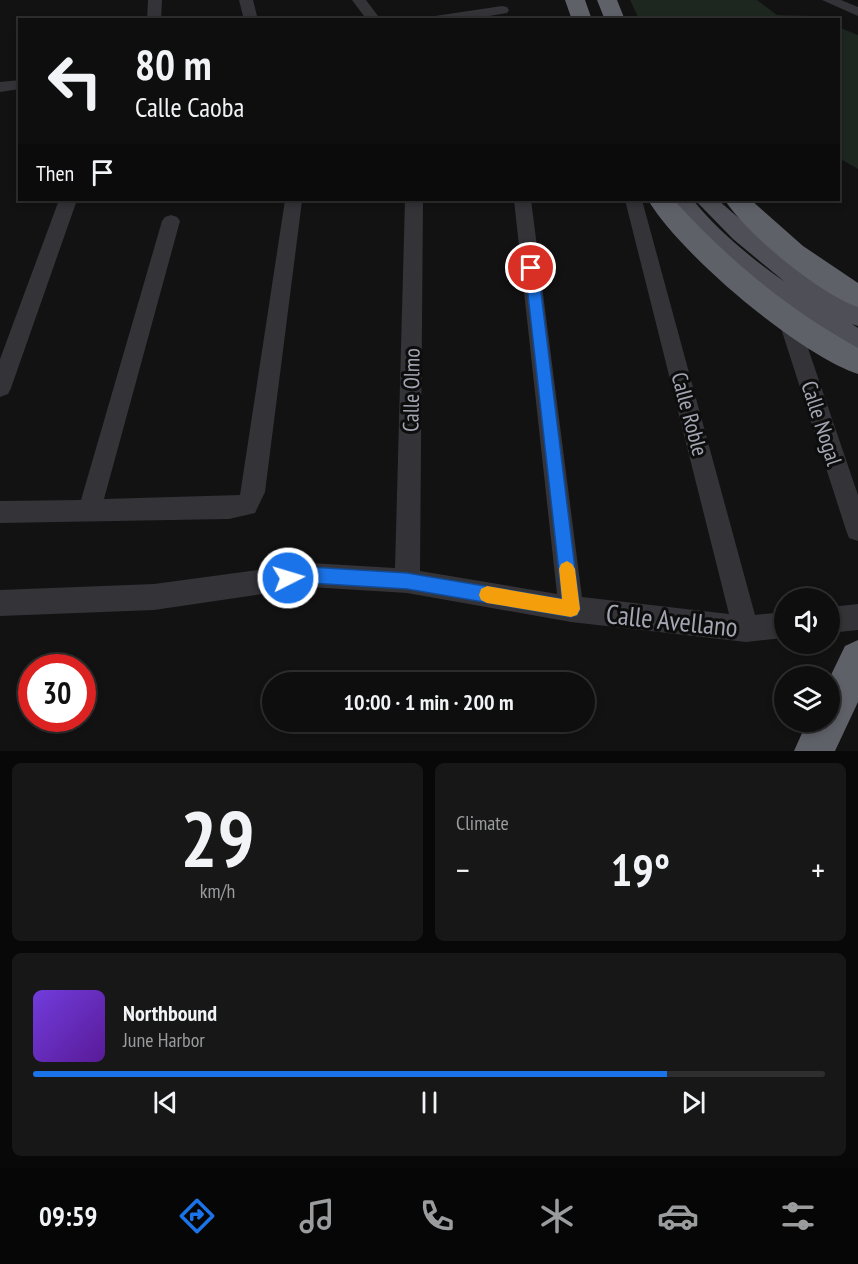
<!DOCTYPE html>
<html lang="en">
<head>
<meta charset="utf-8">
<style>
	:root { --surface:#0e0e0e; --page:#171717; --text:#f1f3f6; --muted:#9b9c9e; --line:#2e2e2e; --accent:#1a73e8 }
	body { margin:0; font-family:"PT Sans Narrow",sans-serif; background:var(--page); color:var(--text); height:100vh; display:flex; flex-direction:column; font-size:22px; white-space:nowrap }
	* { box-sizing:border-box; margin:0 }
	p { font-size:20px; color:var(--muted) }
	.icon { flex:none; width:33px; height:33px; fill:none; stroke:currentColor; stroke-width:2; stroke-linecap:round; stroke-linejoin:round }
	.map { position:relative; height:751px; overflow:hidden }
	.side { display:flex; flex-direction:column; gap:12px; padding:12px; background:#080808; flex:1 }
	.side>* { flex:none }
	.hud { position:absolute; left:18px; top:18px; width:822px; height:183px; border-radius:0px; box-shadow:0 3px 9px #0003,0 0 0 2px var(--line); background:#0e0e0e; color:var(--text); overflow:hidden }
	.controls { position:absolute; left:774px; top:588px; display:grid; gap:12px }
	.controls a { display:grid; place-items:center; width:66px; height:66px; border-radius:50%; background:var(--surface); box-shadow:0 3px 9px #0003,0 0 0 2px var(--line); font-size:30px }
	.speed { position:absolute; left:18px; top:654px; display:flex; gap:12px; font-size:30px; font-weight:700; text-align:center }
	.speed>* { display:grid; place-content:center; width:78px; height:78px; border-radius:50%; background:var(--surface); box-shadow:0 3px 9px #0003,0 0 0 2px var(--line); line-height:1 }
	.speed .limit { border:9px solid #d22; background:#fff; color:#111 }
	.pin { position:absolute; display:grid; place-items:center; width:51px; height:51px; color:#fff; margin:-26px; border:3px solid #fff; border-radius:50%; box-shadow:0 2px 6px #0007 }
	.me { position:absolute; width:66px; margin:-33px; rotate:85deg; stroke-linejoin:round; filter:drop-shadow(0 0 4px #0008) }
	.turn { display:flex; align-items:center; gap:21px; height:126px; padding:0 18px; font-size:27px }
	.turn .icon { width:78px; height:78px; stroke-width:2.5 }
	.turn b { display:block; font-size:42px; line-height:51px }
	.then { display:flex; align-items:center; height:57px; padding:0 18px; background:#0003; gap:12px; font-size:22px }
	.big { font-size:45px; font-weight:800; line-height:1.1 }
	.side .widget { flex:1; display:flex; flex-direction:column; justify-content:center; gap:9px; min-width:0; padding:0 21px; border-radius:9px; background:var(--page) }
	.side .dial { align-items:center; gap:0 }
	.dial b { font-size:78px; line-height:1 }
	.song { display:flex; align-items:center; gap:18px }
	.cover { width:72px; height:72px; border-radius:9px; background:linear-gradient(135deg,hsl(260 70% 55%),hsl(270 70% 35%)) }
	.played { height:6px; border-radius:3px; background:linear-gradient(90deg,var(--accent) 80%,var(--line) 80%) }
	.keys { display:flex; justify-content:space-around; direction:ltr }
	.heat { display:flex; justify-content:space-between; align-items:center; font-size:33px; direction:ltr }
	.side .tiles { flex:1; display:grid; gap:12px; grid-template-columns:1fr 1fr }
	.widget:last-child { grid-column:span 2 }
	.trip { position:absolute; left:262px; top:672px; width:333px; height:60px; border-radius:30px; background:var(--surface); box-shadow:0 3px 9px #0003,0 0 0 2px var(--line); font-weight:800; line-height:60px; text-align:center }
	.menu { display:flex; height:96px; justify-content:space-around; align-items:center; background:#060606; color:var(--muted) }
	.menu .icon { width:42px; height:42px }
	.menu .on { color:var(--accent) }
	.menu b { font-size:27px; color:var(--text) }
	.map>svg:first-child { display:block }
	.green { fill:#1e2620 }
	.lines { fill:none; stroke-linecap:round; stroke-linejoin:round }
	.minor { fill:#333338; fill-rule:evenodd }
	.major { fill:#4f5057; fill-rule:evenodd }
	.highway { fill:#5f6169; fill-rule:evenodd }
	.route { fill:#1a73e8; stroke:#114b97; stroke-width:1.5 }
	.slow { fill:#f59e0b }
	.labels { text-anchor:middle; dominant-baseline:central; stroke-width:6; stroke-linejoin:round; paint-order:stroke }
	.street-label { font-size:22px; fill:#a4a7b3; stroke:#0d0d0e }
	.near-street-label { font-size:27px; fill:#a4a7b3; stroke:#0d0d0e }
</style>
</head>
<body>
<div class="map">
<svg width="858" height="751" viewBox="0 0 858 751">
	<rect width="100%" height="100%" fill="#121213"/>
	<!-- green -->
	<path class="green" d="M630 0H757L777 15 812 16 820 19H639Z
		M838 27 858 35V169L839 158Z"/>
	<g class="lines">
		<!-- minor -->
		<path class="minor" d="M148 0H162L161 20H147Z
			M239 0H253L258 20H244Z
			M352 0H366L381 20H367Z
			M822 0H841L858 7V16Z
			M502 6 507 7 509 10 507 13 466 20H428L435 16Z
			M20 80V89L0 92V82Z
			M59 200H77L11 388 8 394 0 397V359Z
			M285 200 302 201 265 492 255 513 229 519 0 523V501L81 500 162 221 165 217 171 215 177 217 180 221 104 499 240 495Z
			M405 200H423L420 571 557 594 514 200H531L582 597 729 614 625 200H642L755 615 784 612V638L746 642 571 622 407 593 310 587 154 610 0 616V590L154 584 310 563 395 568Z
			M787 308 794 311 797 316 858 495V541L849 538 846 530 777 316 780 311Z
			M858 604V630L830 633V607Z"/>
		<!-- major -->
		<path class="major" d="M672 200H693C719 232 751 258 785 282L733 239 695 200H718L786 259 858 306V326L852 324 858 328V350L849 347C798 316 696 254 672 200Z"/>
		<!-- highway -->
		<path class="highway" d="M565 0H585L592 20H572Z
			M597 0H617L625 20H605Z
			M648 200H674C727 259 788 309 858 348V374C798 354 680 254 648 200Z
			M725 200H751L803 246 858 283V307C821 295 745 233 725 200Z
			M858 640V702L835 751H794L807 722H830V677L845 646Z"/>
	</g>
	<!-- route -->
	<path class="route" d="M531 263 538 268 580 609 577 615 571 617 407 589 310 583 288 586 282 584 280 578 282 572 310 567 407 573 562 599 525 268Z"/>
	<!-- slow -->
	<path class="slow" d="M567 561 572 564 575 569 580 609 577 615 571 617 487 603 481 600 479 595 481 589 487 586 562 599 559 569 561 564Z"/>
	<g class="labels">
		<!-- street labels -->
		<g class="street-label">
			<text transform="translate(411 390) rotate(-89)">Calle Olmo</text>
			<text transform="translate(690 414) rotate(75)">Calle Roble</text>
			<text transform="translate(822 423) rotate(72)">Calle Nogal</text>
		</g>
		<!-- near-street labels -->
		<g class="near-street-label">
			<text transform="translate(672 620) rotate(6)">Calle Avellano</text>
		</g>
	</g>
</svg>
<div class="controls">
<a><svg class="icon" aria-label="sound" viewBox="0 0 24 24"><path d="M4 9h4l5-4v14l-5-4H4zM17 9q2 3 0 6"/></svg></a>
<a><svg class="icon" aria-label="layers" viewBox="0 0 24 24"><path d="M12 4l9 5-9 5-9-5zM3 14l9 5 9-5"/></svg></a>
</div>
<div class="speed"><div class="limit">30</div></div>
<div class="pin" style="left:531px;top:268px;background:#d93025"><svg class="icon" aria-label="arrive" viewBox="0 0 24 24"><path d="M6 21V4h12l-3 4 3 4H6"/></svg></div>
<svg class="me" style="left:288px;top:578px" viewBox="-20 -20 40 40"><circle r="17" fill="#1a73e8" stroke="#fff" stroke-width="3"/><path d="M0-11L8 9 0 5-8 9z" fill="#fff"/></svg>
<div class="trip">10:00 · 1 min · 200 m</div>
<div class="hud">
<div class="turn"><svg class="icon" aria-label="left" viewBox="0 0 24 24"><path d="M17 20v-9H6M10 6l-5 5 5 5"/></svg><div><b>80 m</b>Calle Caoba</div></div>
<div class="then">Then<svg class="icon" aria-label="arrive" viewBox="0 0 24 24"><path d="M6 21V4h12l-3 4 3 4H6"/></svg></div>
</div>
</div>
<section class="side">
<div class="tiles">
<div class="widget dial"><b>29</b><p>km/h</p></div>
<div class="widget"><p>Climate</p>
<div class="heat"><a>−</a><b class="big">19°</b><a>+</a></div>
</div>
<div class="widget">
<div class="song"><i class="cover"></i><div><b>Northbound</b><p>June Harbor</p></div></div>
<div class="played"></div>
<div class="keys"><svg class="icon" aria-label="previous" viewBox="0 0 24 24"><path d="M18 5L8 12l10 7zM5 5v14"/></svg><svg class="icon" aria-label="pause" viewBox="0 0 24 24"><path d="M8 5v14M16 5v14"/></svg><svg class="icon" aria-label="next" viewBox="0 0 24 24"><path d="M6 5l10 7-10 7zM19 5v14"/></svg></div>
</div>
</div>
</section>
<nav class="menu">
<b>09:59</b>
<svg class="icon on" aria-label="directions" viewBox="0 0 24 24"><path d="M12 3l9 9-9 9-9-9zM9 14v-3h6M13 9l2 2-2 2"/></svg>
<svg class="icon" aria-label="music" viewBox="0 0 24 24"><path d="M9 18V5l10-2v13"/><circle cx="6" cy="18" r="3"/><circle cx="16" cy="16" r="3"/></svg>
<svg class="icon" aria-label="phone" viewBox="0 0 24 24"><path d="M5 4h4l2 5-3 2q2 4 5 5l2-3 5 2v4C11 20 4 13 5 4z"/></svg>
<svg class="icon" aria-label="climate" viewBox="0 0 24 24"><path d="M12 3v18M4 7l16 10M4 17L20 7"/></svg>
<svg class="icon" aria-label="car" viewBox="0 0 24 24"><path d="M5 17H2v-5l4-1 3-4h7l3 4 3 1v5h-3M9 17h6M6 11h13"/><circle cx="7" cy="17" r="2"/><circle cx="17" cy="17" r="2"/></svg>
<svg class="icon" aria-label="filters" viewBox="0 0 24 24"><path d="M4 7h16M4 17h16"/><circle cx="9" cy="7" r="2"/><circle cx="15" cy="17" r="2"/></svg>
</nav>
</body>
</html>
